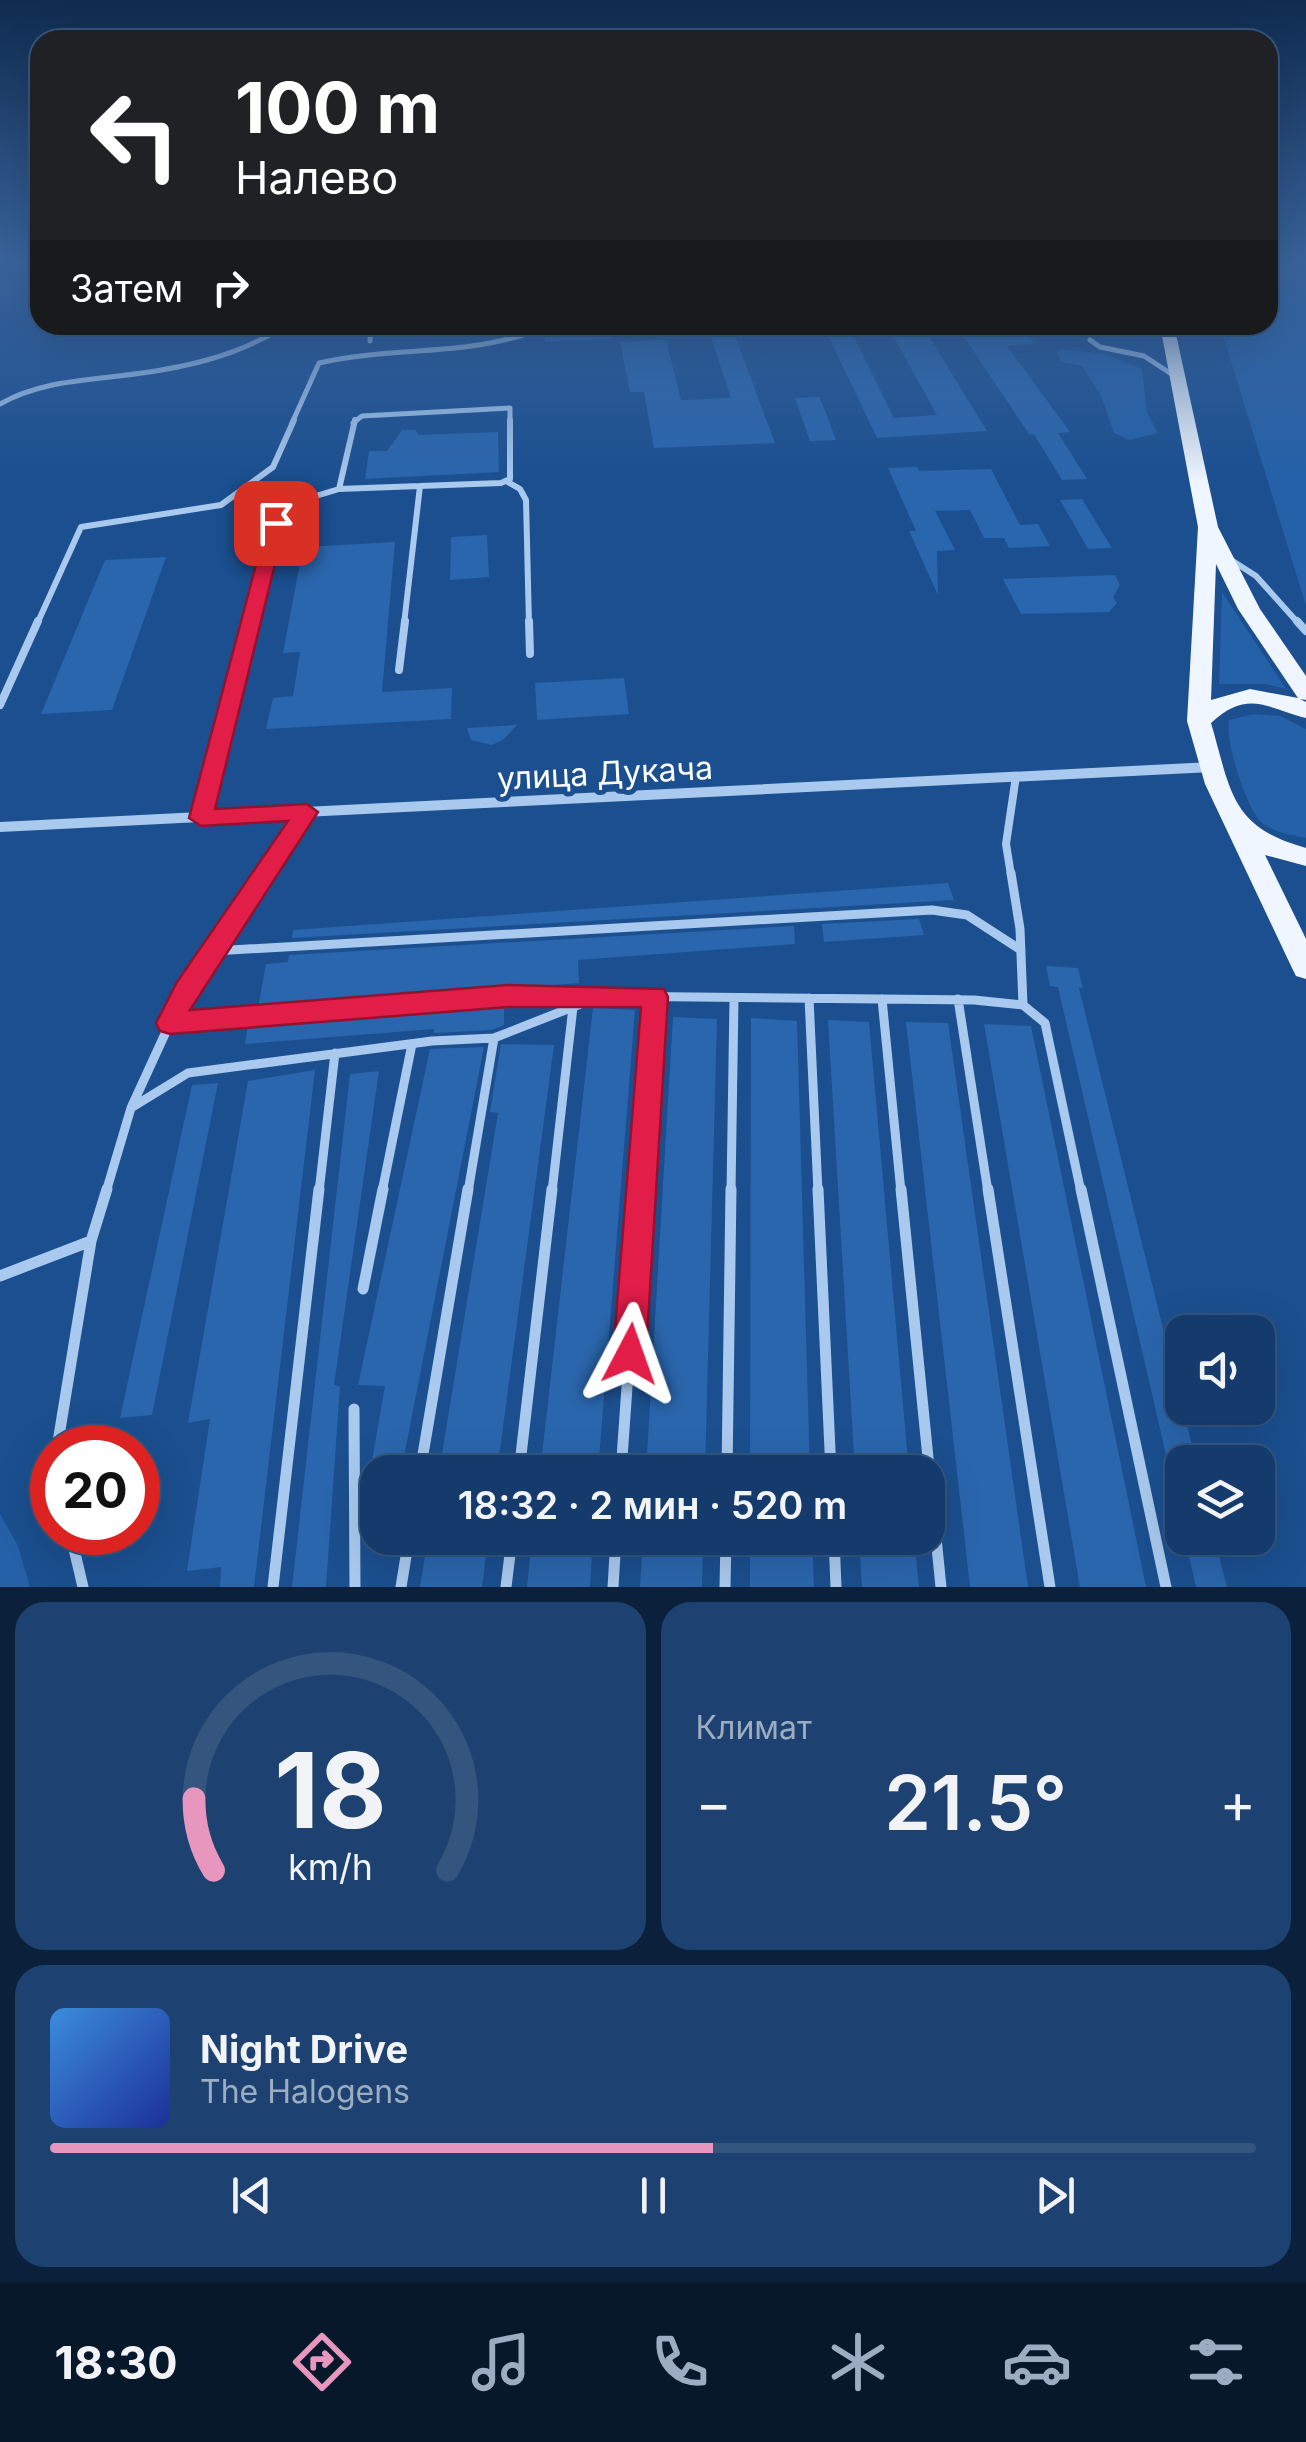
<!DOCTYPE html>
<html lang="ru">
<head>
<meta charset="utf-8">
<style>
	:root { --surface:#143b6b; --page:#1d4271; --text:#f1f3f6; --muted:#9dadc1; --line:#33557e; --accent:#e797bd }
	body { margin:0; font-family:Inter,sans-serif; background:var(--page); color:var(--text); height:100vh; display:flex; flex-direction:column; font-size:38px; white-space:nowrap }
	* { box-sizing:border-box; margin:0 }
	p { font-size:32px; color:var(--muted) }
	.icon { flex:none; width:55px; height:55px; fill:none; stroke:currentColor; stroke-width:2; stroke-linecap:round; stroke-linejoin:round }
	.map { position:relative; height:1587px; overflow:hidden }
	.drawer { display:flex; flex-direction:column; gap:15px; padding:15px; background:#0b203b; flex:1 }
	.drawer>* { flex:none }
	.top-card { position:absolute; left:30px; top:30px; width:1248px; height:305px; border-radius:30px; box-shadow:0 10px 40px #0002,0 0 0 2px var(--line); background:#202124; color:#fff; overflow:hidden }
	.buttons { position:absolute; left:1165px; top:1315px; display:grid; gap:20px }
	.buttons a { display:grid; place-items:center; width:110px; height:110px; border-radius:20px; background:var(--surface); box-shadow:0 10px 40px #0002,0 0 0 2px var(--line); font-size:50px }
	.speed { position:absolute; left:30px; top:1425px; display:flex; gap:20px; font-size:50px; font-weight:700; text-align:center }
	.speed>* { display:grid; place-content:center; width:130px; height:130px; border-radius:50%; background:var(--surface); box-shadow:0 10px 40px #0002,0 0 0 2px var(--line); line-height:1 }
	.speed .limit { border:15px solid #d22; background:#fff; color:#111 }
	.pin { position:absolute; display:grid; place-items:center; width:85px; height:85px; color:#fff; margin:-42px; border-radius:20px; box-shadow:0 5px 15px #0006 }
	.me { position:absolute; width:110px; margin:-55px; rotate:4deg; stroke-linejoin:round; filter:drop-shadow(0 0 8px #0008) }
	.turn { display:flex; align-items:center; gap:35px; height:210px; padding:0 40px; font-size:45px }
	.turn .icon { width:130px; height:130px; stroke-width:2.5 }
	.turn b { display:block; font-size:70px; line-height:85px }
	.then { display:flex; align-items:center; height:95px; padding:0 40px; background:#0003; gap:20px; font-size:38px }
	.big { font-size:75px; font-weight:600; line-height:1.1 }
	.drawer .card { flex:1; display:flex; flex-direction:column; justify-content:center; gap:15px; min-width:0; padding:0 35px; border-radius:30px; background:var(--page) }
	.drawer .dial { align-items:center; gap:0 }
	.dial svg { height:260px; overflow:visible; fill:none; stroke:var(--line); stroke-width:7; stroke-linecap:round; text-anchor:middle }
	.dial text { fill:var(--text); stroke:none }
	.song { display:flex; align-items:center; gap:30px }
	.cover { width:120px; height:120px; border-radius:15px; background:linear-gradient(135deg,hsl(210 70% 55%),hsl(230 70% 35%)) }
	.played { height:10px; border-radius:5px; background:linear-gradient(90deg,var(--accent) 55%,var(--line) 55%) }
	.keys { display:flex; justify-content:space-around; direction:ltr }
	.heat { display:flex; justify-content:space-between; align-items:center; font-size:55px; direction:ltr }
	.drawer .tiles { flex:1; display:grid; gap:15px; grid-template-columns:1fr 1fr }
	.card:last-child { grid-column:span 2 }
	.trip { position:absolute; left:360px; top:1455px; width:585px; height:100px; border-radius:30px; background:var(--surface); box-shadow:0 10px 40px #0002,0 0 0 2px var(--line); font-weight:600; line-height:100px; text-align:center }
	.tab-bar { display:flex; height:160px; justify-content:space-around; align-items:center; background:#08182b; color:var(--muted) }
	.tab-bar .icon { width:70px; height:70px }
	.tab-bar .active { color:var(--accent) }
	.tab-bar b { font-size:45px; color:var(--text) }
	.map>svg:first-child { display:block }
	.green { fill:#2461a8 }
	.building { fill:#2a66ad }
	.lines { fill:none; stroke-linecap:round; stroke-linejoin:round }
	.lane-far4 { stroke:#a9c9ee; stroke-width:5 }
	.lane-far3 { stroke:#a9c9ee; stroke-width:6 }
	.lane-far2 { stroke:#a9c9ee; stroke-width:8 }
	.lane-far1 { stroke:#a9c9ee; stroke-width:9 }
	.lane { stroke:#a9c9ee; stroke-width:11 }
	.street { stroke:#a9c9ee; stroke-width:10 }
	.primary { fill:#f0f6ff; fill-rule:evenodd }
	.route { fill:#e11d48; stroke:#92132f; stroke-width:2.5 }
	.labels { text-anchor:middle; dominant-baseline:central; stroke-width:10; stroke-linejoin:round; paint-order:stroke }
	.street-label { font-size:32px; fill:#fff; stroke:#1b4f8f }
</style>
</head>
<body>
<div class="map">
<svg width="1306" height="1587" viewBox="0 0 1306 1587">
	<rect width="100%" height="100%" fill="#1b4f8f"/>
	<!-- green -->
	<path class="green" d="M1268 262H1306V606L1220 325H1268Z
		M1061 349 1105 354 1142 369 1147 412 1158 433 1130 440 1114 433 1101 396 1082 366 1061 362 1057 352Z
		M1222 592 1286 689 1266 684H1219Z
		M1254 714 1280 716 1306 729V838C1291 835 1271 832 1260 821 1245 804 1225 741 1229 720Z
		M0 1514 18 1546 30 1587H0Z"/>
	<!-- building -->
	<path class="building" d="M543 325H610V339L545 342Z
		M707 325H731L775 443 654 448 644 392H630L620 342 666 340 681 400 731 398Z
		M823 325H848L894 418 937 415 887 325H922L987 431 877 438Z
		M956 325H1020L1035 344 1007 346 1070 432 1058 433 1087 479 1062 480 1034 434H1029Z
		M819 397 824 408 836 440 810 441 795 398Z
		M402 430H415L419 435 498 432 499 472 365 479 369 451H387Z
		M917 467 919 471 991 469 1020 525 1038 524 1050 546 1009 548 1004 538H984L970 510 935 511 955 550 937 551 938 595 909 531H916L888 468Z
		M1082 499 1112 548 1088 549 1060 500Z
		M487 535 489 577 450 580 451 537Z
		M395 542 382 692 452 688 451 719 266 729 273 698 293 696 300 652 283 653 303 547Z
		M166 557 112 710 41 714 105 560Z
		M1115 575 1120 585 1113 597 1117 603 1109 612 1021 614 1003 579Z
		M624 678 629 714 537 720 535 683Z
		M517 725 503 740 491 745 471 740 467 728Z
		M948 883 954 900 292 938 293 930Z
		M919 919 924 935 824 942 822 924Z
		M794 926 795 944 578 960 579 983 258 1008 266 964 288 962 289 955Z
		M1046 966 1078 968 1083 988H1079L1196 1462H1182V1497L1176 1498 1058 987 1050 986Z
		M504 1004V1025L492 1030 434 1033V1029L245 1044 248 1025Z
		M593 1008 635 1010 598 1472H540Z
		M673 1017 717 1019 705 1472H646Z
		M751 1018 797 1021 810 1472H750Z
		M828 1020 869 1022 909 1472H855Z
		M906 1022 948 1023 1028 1587H970Z
		M984 1024 1031 1026 1146 1587H1080Z
		M501 1044 554 1045 497 1472H439L498 1113 490 1112Z
		M484 1047 401 1472H370L385 1386 358 1385 430 1049Z
		M315 1070 254 1587H220L221 1567 187 1571 210 1419 188 1423 248 1081Z
		M379 1071 334 1385 340 1386 326 1587H292L350 1074Z
		M218 1083 152 1415 120 1418 192 1085Z
		M369 1476H378V1532L364 1530Z
		M428 1538H488L482 1587H420Z
		M532 1538H593L590 1587H527Z
		M643 1538H703L702 1587H640Z
		M750 1538H812L814 1587H750Z
		M859 1538H914L919 1587H862Z
		M1185 1538H1214L1227 1587H1196Z"/>
	<g class="lines">
		<!-- lane-far4 -->
		<path class="lane-far4" d="M1090 340 1100 347 1144 356 1176 377
			M370 341 371 325
			M0 404C37 383 77 381 119 376 179 369 235 358 287 325
			M292 423 319 363C388 347 459 356 526 334V325
			M353 423 362 416 510 408V423"/>
		<!-- lane-far3 -->
		<path class="lane-far3" d="M506 481 520 489 526 500 529 624
			M339 489 355 420
			M339 489 501 483 510 479V420
			M1228 558 1256 576 1299 624
			M37 624 81 527 221 505 273 467 294 420
			M250 624 276 523 306 499 339 489
			M404 624 420 486"/>
		<!-- lane-far2 -->
		<path class="lane-far2" d="M529 621 530 654
			M1297 621 1306 631
			M399 670 405 621
			M0 705 38 621
			M201 818 251 621
			M264 875 307 812
			M1011 875 1006 844 1016 776"/>
		<!-- lane-far1 -->
		<path class="lane-far1" d="M266 873 187 989 170 1023 508 996H592
			M1011 873 1020 929 1023 1005
			M213 951 932 910 967 915 1021 950
			M809 998 818 1192
			M882 999 901 1192
			M958 999 988 1192
			M131 1108 170 1023
			M106 1192 131 1108 188 1073 432 1041 494 1038 601 996 974 1000 1023 1005 1045 1023 1081 1192
			M319 1192 335 1053
			M382 1192 412 1044
			M468 1192 494 1038
			M552 1192 573 1007
			M641 1192 655 997
			M731 1192 734 998"/>
		<!-- lane -->
		<path class="lane" d="M818 1189 831 1472
			M901 1189 941 1587
			M988 1189 1050 1587
			M1081 1189 1166 1587
			M0 1276 91 1241 107 1189
			M363 1289 383 1189
			M354 1409 355 1587
			M57 1448 91 1241
			M420 1472 468 1189
			M519 1472 552 1189
			M621 1472 641 1189
			M727 1472 731 1189
			M70 1532 83 1587
			M834 1538 836 1587
			M273 1587 319 1189
			M401 1587 409 1538
			M506 1587 512 1538
			M613 1587 616 1538
			M725 1587 726 1538"/>
		<!-- street -->
		<path class="street" d="M0 827 1212 767"/>
		<!-- primary -->
		<path class="primary" d="M1160 325H1174L1218 527 1260 609 1306 676V700L1300 699 1306 702V718C1267 708 1248 689 1211 723 1231 791 1230 827 1306 848V866L1265 855 1306 939V979L1296 976 1292 968 1205 784 1187 721 1198 527ZM1216 564 1238 609 1298 698 1250 689 1211 700Z"/>
	</g>
	<!-- sky -->
	<linearGradient id="sky" x2="0" y2="1"><stop stop-color="#0f2b4f"/><stop offset="0.54" stop-color="#39639b"/><stop offset="1" stop-color="#39639b" stop-opacity="0"/></linearGradient>
	<rect width="1306" height="484" fill="url(#sky)"/>
	<!-- route -->
	<path class="route" d="M276 518 285 523 215 809 307 804 318 812 190 1010 508 985 664 989 668 997 646 1354 641 1365 630 1370 618 1365 613 1354 641 1007H508L170 1034 160 1031 156 1023 177 982 288 821 201 826 189 818 267 523Z"/>
	<g class="labels">
		<!-- street labels -->
		<g class="street-label">
			<text transform="translate(605 773) rotate(-3)">улица Дукача</text>
		</g>
	</g>
</svg>
<div class="buttons">
<a><svg class="icon" aria-label="sound" viewBox="0 0 24 24"><path d="M4 9h4l5-4v14l-5-4H4zM17 9q2 3 0 6"/></svg></a>
<a><svg class="icon" aria-label="layers" viewBox="0 0 24 24"><path d="M12 4l9 5-9 5-9-5zM3 14l9 5 9-5"/></svg></a>
</div>
<div class="speed"><div class="limit">20</div></div>
<div class="pin" style="left:276px;top:523px;background:#d93025"><svg class="icon" aria-label="arrive" viewBox="0 0 24 24"><path d="M6 21V4h12l-3 4 3 4H6"/></svg></div>
<svg class="me" style="left:630px;top:1354px" viewBox="-20 -20 40 40"><path d="M0-17L14 15 0 8-14 15z" fill="#e11d48" stroke="#fff" stroke-width="4"/></svg>
<div class="trip">18:32 · 2 мин · 520 m</div>
<div class="top-card">
<div class="turn"><svg class="icon" aria-label="left" viewBox="0 0 24 24"><path d="M17 20v-9H6M10 6l-5 5 5 5"/></svg><div><b>100 m</b>Налево</div></div>
<div class="then">Затем<svg class="icon" aria-label="right" viewBox="0 0 24 24"><path d="M7 20v-9h11M14 6l5 5-5 5"/></svg></div>
</div>
</div>
<section class="drawer">
<div class="tiles">
<div class="card dial"><svg viewBox="0 0 100 80">
<path d="M14 69A42 42 0 1 1 86 69"/>
<path d="M14 69A42 42 0 0 1 8 47" stroke="#e797bd"/>
<text x="50" y="56" font-size="32" font-weight="700">18</text>
<text x="50" y="72" font-size="11">km/h</text>
</svg></div>
<div class="card"><p>Климат</p>
<div class="heat"><a>−</a><b class="big">21.5°</b><a>+</a></div>
</div>
<div class="card">
<div class="song"><i class="cover"></i><div><b>Night Drive</b><p>The Halogens</p></div></div>
<div class="played"></div>
<div class="keys"><svg class="icon" aria-label="previous" viewBox="0 0 24 24"><path d="M18 5L8 12l10 7zM5 5v14"/></svg><svg class="icon" aria-label="pause" viewBox="0 0 24 24"><path d="M8 5v14M16 5v14"/></svg><svg class="icon" aria-label="next" viewBox="0 0 24 24"><path d="M6 5l10 7-10 7zM19 5v14"/></svg></div>
</div>
</div>
</section>
<nav class="tab-bar">
<b>18:30</b>
<svg class="icon active" aria-label="directions" viewBox="0 0 24 24"><path d="M12 3l9 9-9 9-9-9zM9 14v-3h6M13 9l2 2-2 2"/></svg>
<svg class="icon" aria-label="music" viewBox="0 0 24 24"><path d="M9 18V5l10-2v13"/><circle cx="6" cy="18" r="3"/><circle cx="16" cy="16" r="3"/></svg>
<svg class="icon" aria-label="phone" viewBox="0 0 24 24"><path d="M5 4h4l2 5-3 2q2 4 5 5l2-3 5 2v4C11 20 4 13 5 4z"/></svg>
<svg class="icon" aria-label="climate" viewBox="0 0 24 24"><path d="M12 3v18M4 7l16 10M4 17L20 7"/></svg>
<svg class="icon" aria-label="car" viewBox="0 0 24 24"><path d="M5 17H2v-5l4-1 3-4h7l3 4 3 1v5h-3M9 17h6M6 11h13"/><circle cx="7" cy="17" r="2"/><circle cx="17" cy="17" r="2"/></svg>
<svg class="icon" aria-label="filters" viewBox="0 0 24 24"><path d="M4 7h16M4 17h16"/><circle cx="9" cy="7" r="2"/><circle cx="15" cy="17" r="2"/></svg>
</nav>
</body>
</html>
